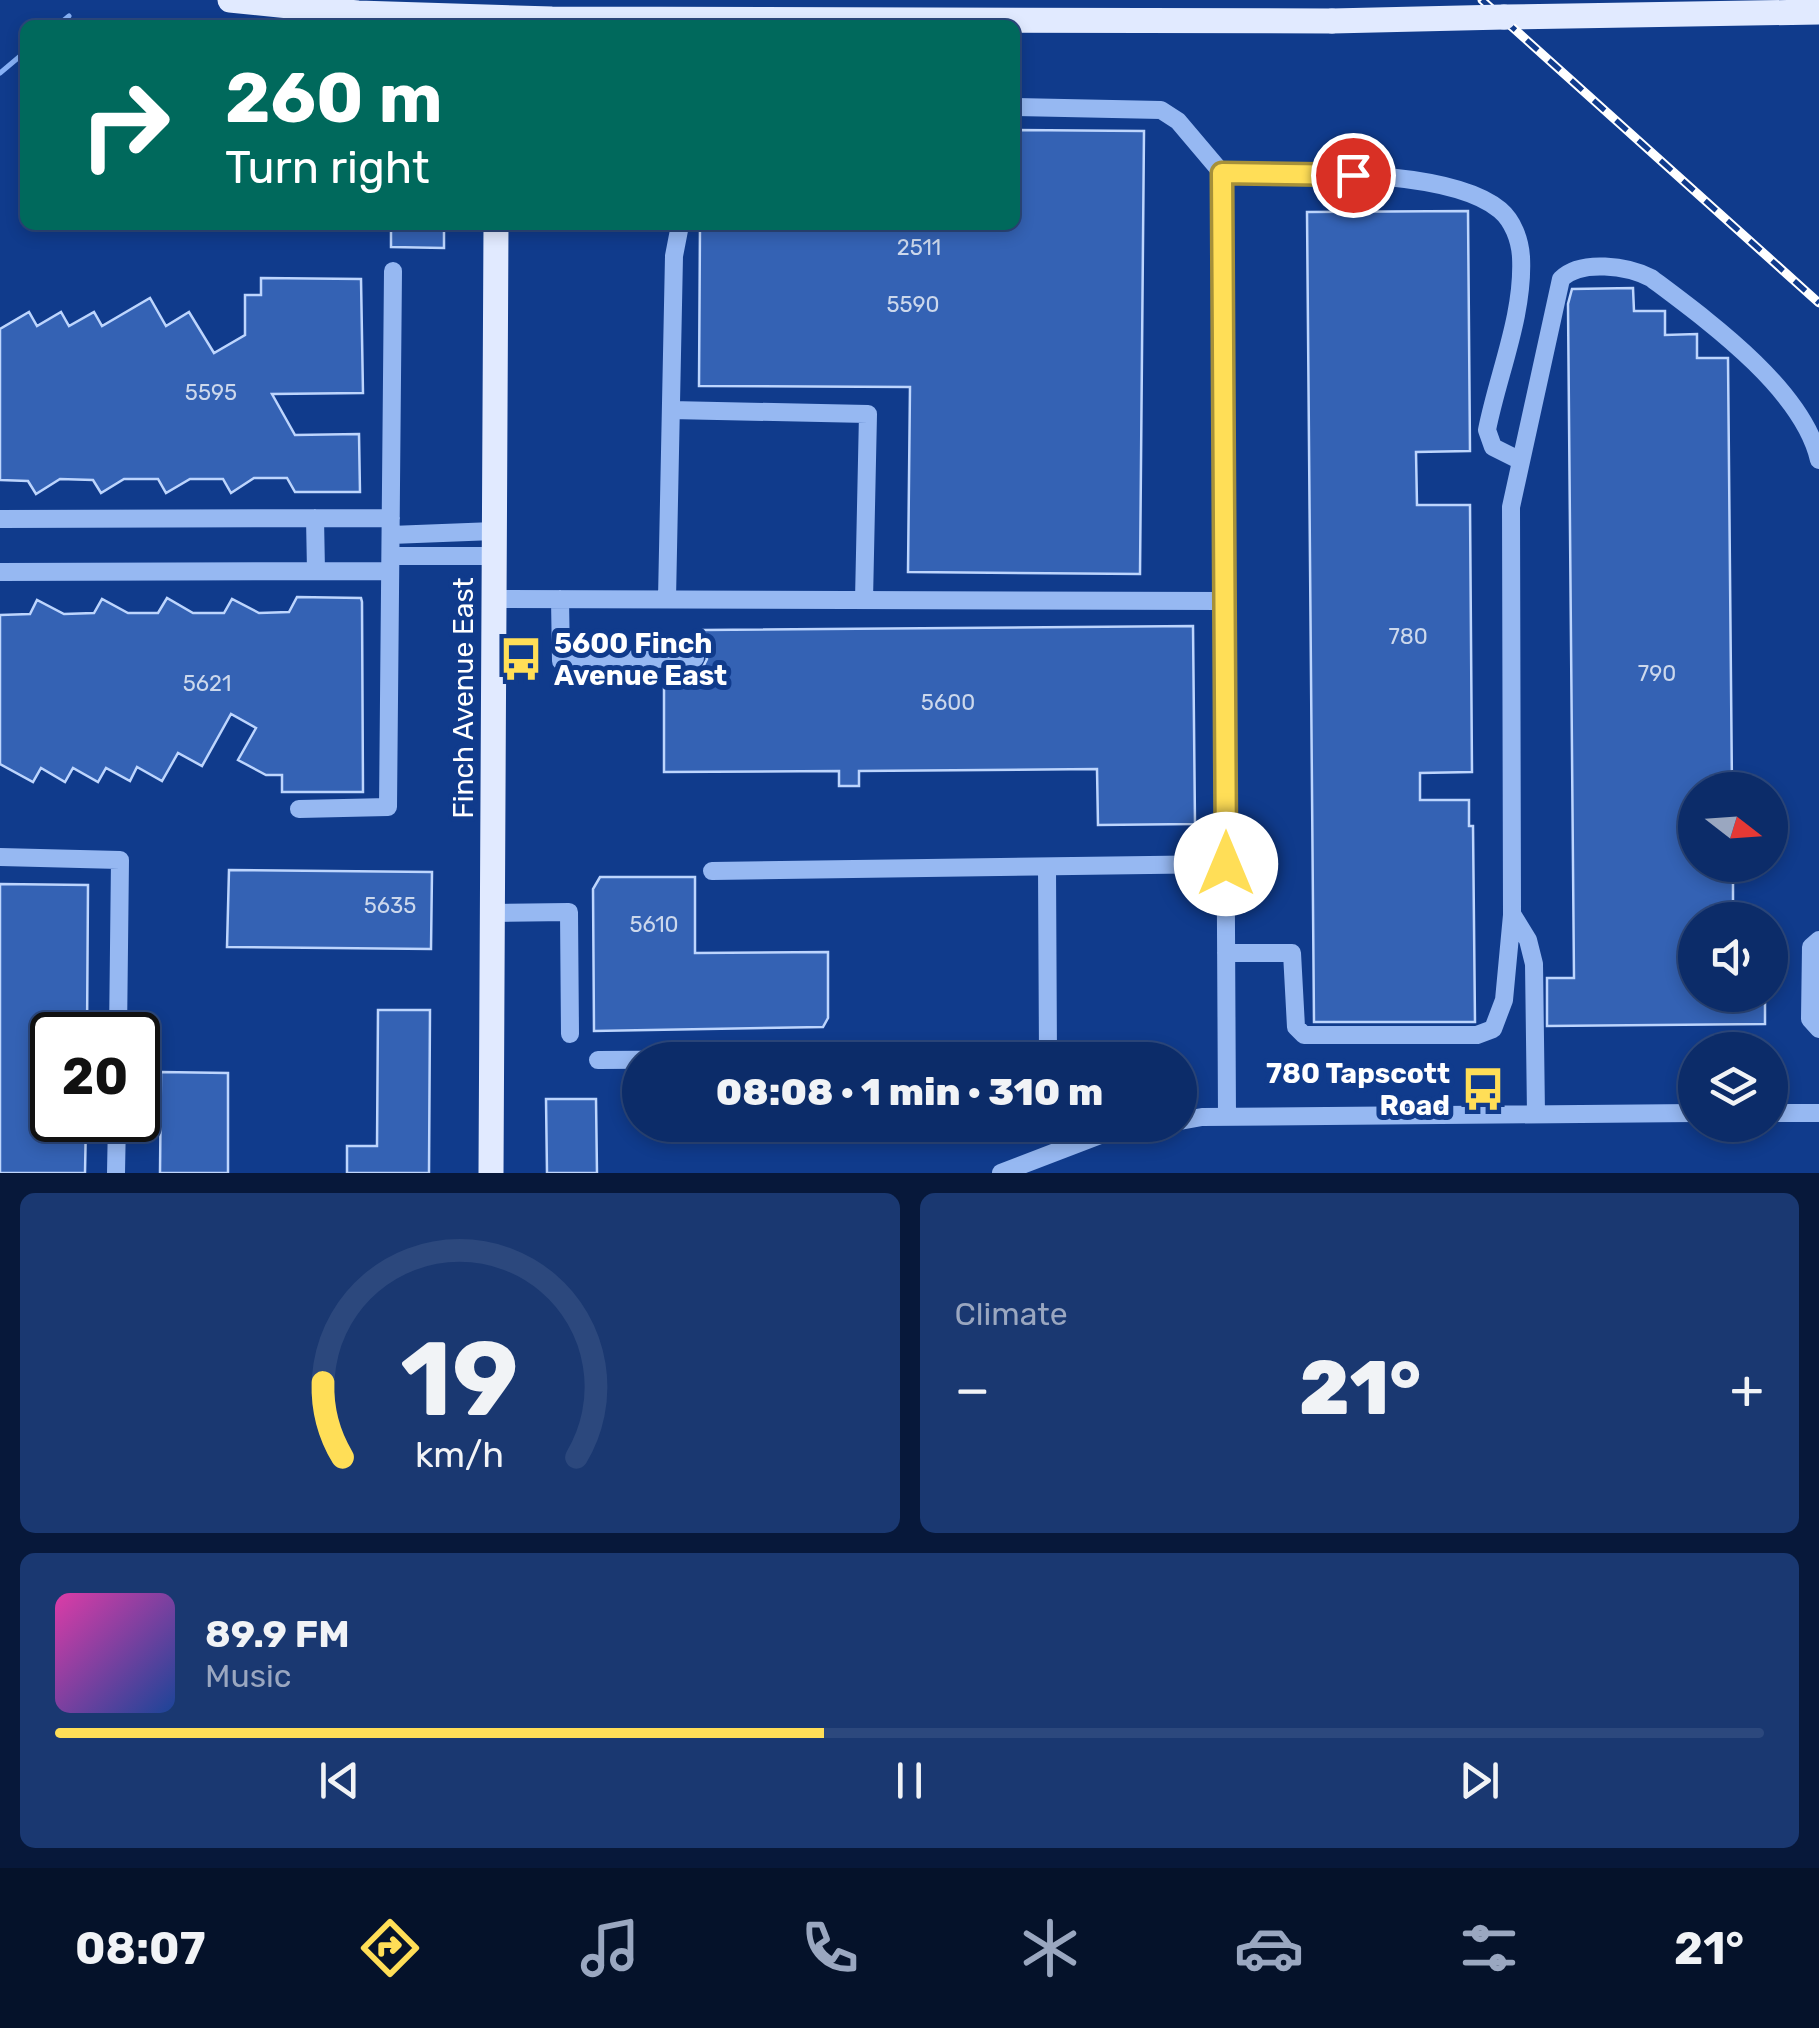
<!DOCTYPE html>
<html lang="en">
<head>
<meta charset="utf-8">
<style>
	:root { --surface:#0c2c69; --page:#1a3871; --text:#f1f3f6; --muted:#9aa7c0; --line:#2c487d; --accent:#ffde57 }
	body { margin:0; font-family:Rubik,sans-serif; background:var(--page); color:var(--text); height:100vh; display:flex; flex-direction:column; font-size:38px; white-space:nowrap }
	* { box-sizing:border-box; margin:0 }
	p { font-size:32px; color:var(--muted) }
	.icon { flex:none; width:55px; height:55px; fill:none; stroke:currentColor; stroke-width:2; stroke-linecap:round; stroke-linejoin:round }
	.map { position:relative; height:1173px; overflow:hidden }
	.details { display:flex; flex-direction:column; gap:20px; padding:20px; background:#07183a; flex:1 }
	.details>* { flex:none }
	.guide { position:absolute; left:20px; top:20px; width:1000px; height:210px; border-radius:15px; box-shadow:0 5px 15px #0003,0 0 0 2px var(--line); background:#00695c; color:#fff; overflow:hidden }
	.needle { width:65px; rotate:107deg }
	.tools { position:absolute; left:1678px; top:772px; display:grid; gap:20px }
	.tools a { display:grid; place-items:center; width:110px; height:110px; border-radius:50%; background:var(--surface); box-shadow:0 5px 15px #0003,0 0 0 2px var(--line); font-size:50px }
	.speed { position:absolute; left:30px; top:1012px; display:flex; gap:20px; font-size:50px; font-weight:700; text-align:center }
	.speed>* { display:grid; place-content:center; width:130px; height:130px; border-radius:50%; background:var(--surface); box-shadow:0 5px 15px #0003,0 0 0 2px var(--line); line-height:1 }
	.speed .limit { border:5px solid #111; border-radius:15px; background:#fff; color:#111 }
	.pin { position:absolute; display:grid; place-items:center; width:85px; height:85px; color:#fff; margin:-42px; border:5px solid #fff; border-radius:50%; box-shadow:0 2px 10px #0007 }
	.me { position:absolute; width:110px; margin:-55px; rotate:0deg; stroke-linejoin:round; filter:drop-shadow(0 0 8px #0008) }
	.turn { display:flex; align-items:center; gap:35px; height:210px; padding:0 40px; font-size:45px }
	.turn .icon { width:130px; height:130px; stroke-width:2.5 }
	.turn b { display:block; font-size:70px; line-height:85px }
	.big { font-size:75px; font-weight:800; line-height:1.1 }
	.details .card { flex:1; display:flex; flex-direction:column; justify-content:center; gap:15px; min-width:0; padding:0 35px; border-radius:15px; background:var(--page) }
	.details .dial { align-items:center; gap:0 }
	.dial svg { height:260px; overflow:visible; fill:none; stroke:var(--line); stroke-width:7; stroke-linecap:round; text-anchor:middle }
	.dial text { fill:var(--text); stroke:none }
	.song { display:flex; align-items:center; gap:30px }
	.cover { width:120px; height:120px; border-radius:15px; background:linear-gradient(135deg,hsl(320 70% 55%),hsl(220 70% 35%)) }
	.played { height:10px; border-radius:5px; background:linear-gradient(90deg,var(--accent) 45%,var(--line) 45%) }
	.keys { display:flex; justify-content:space-around; direction:ltr }
	.heat { display:flex; justify-content:space-between; align-items:center; font-size:55px; direction:ltr }
	.details .tiles { flex:1; display:grid; gap:20px; grid-template-columns:1fr 1fr }
	.card:last-child { grid-column:span 2 }
	.trip { position:absolute; left:622px; top:1042px; width:575px; height:100px; border-radius:50px; background:var(--surface); box-shadow:0 5px 15px #0003,0 0 0 2px var(--line); font-weight:800; line-height:100px; text-align:center }
	.tabs { display:flex; height:160px; justify-content:space-around; align-items:center; background:#05122a; color:var(--muted) }
	.tabs .icon { width:70px; height:70px }
	.tabs .current { color:var(--accent) }
	.tabs b { font-size:45px; color:var(--text) }
	.map>svg:first-child { display:block }
	.lines { fill:none; stroke-linecap:round; stroke-linejoin:round }
	.stream { stroke:#87b1f6; stroke-width:5 }
	.building { fill:#3462b4; stroke:#bdd5fd; stroke-width:2.5 }
	.minor { stroke:#96b8f2; stroke-width:18 }
	.major { stroke:#e1eaff; stroke-width:25 }
	.rail-casing { stroke:#fff; stroke-width:9 }
	.rail { stroke:#103b8c; stroke-width:5; stroke-dasharray:15; stroke-linecap:butt }
	.major-bridge { stroke:#e1eaff; stroke-width:25 }
	.route-casing { stroke:#a69039; stroke-width:25 }
	.route { stroke:#ffde57; stroke-width:18 }
	.labels { text-anchor:middle; dominant-baseline:central; stroke-width:10; stroke-linejoin:round; paint-order:stroke }
	.number-label { font-size:22px; fill:#ccd8ec }
	.poi-label { font-size:28px; font-weight:bold; fill:#fff; stroke:#103b8c; text-anchor:start }
	.street-label { font-size:28px; fill:#fff; stroke:#103b8c }
</style>
</head>
<body>
<div class="map">
<svg width="1819" height="1173" viewBox="0 0 1819 1173">
	<rect width="100%" height="100%" fill="#103b8c"/>
	<g class="lines">
		<!-- stream -->
		<path class="stream" d="M58 25 69 16
			M0 73 25 52"/>
	</g>
	<!-- building -->
	<path class="building" d="M1015 130 1144 131 1140 574 908 572 910 387 699 386 700 225H1015Z
		M1468 211 1470 451 1416 452 1417 505H1470L1472 772 1420 773V800H1469V826H1473L1475 1022H1314L1307 212Z
		M391 225H444V248L391 247Z
		M261 278 361 279 363 393 272 394 295 435 359 434 360 492H295L287 478H254L231 493 223 479H190L166 493 158 479H124L101 493 93 480 60 479 36 494 28 481 0 480V329L29 312 37 326 61 312 69 326 94 312 102 326 150 298 166 326 189 312 214 353 245 335V295H261Z
		M1633 288 1634 311H1665V335L1697 334V358H1728L1732 790H1695V865H1733V920H1695V995H1765V1024L1547 1026V978H1574L1568 304 1572 289Z
		M297 597 361 598 362 602 363 792H282V775H266L238 760 256 728 231 714 202 766 178 753 162 781 137 767 130 781 106 768 98 782 73 768 65 782 41 768 33 782 0 764V615L30 614 37 600 64 614 94 613 102 599 128 613H158L167 598 193 613H224L232 599 259 613 289 612Z
		M1193 626 1195 824 1098 825 1097 769 859 771V786H839V771L664 772V686H703V667L707 659 703 649V630Z
		M229 870 432 872 431 949 227 947Z
		M600 877H695V953L828 952V1018L823 1027 594 1031 593 889Z
		M0 884 88 885 87 1035H52V1120H86L85 1173H0Z
		M378 1010H430L429 1173H347V1146H377Z
		M161 1072 228 1073V1173H160Z
		M546 1099H596L597 1173H547Z"/>
	<g class="lines">
		<!-- minor -->
		<path class="minor" d="M1015 107 1161 110 1178 121 1222 173 1227 1117
			M1222 173C1290 174 1447 166 1500 210 1513 221 1520 240 1521 257 1524 315 1498 374 1487 430L1493 447 1519 460
			M671 410 868 414 864 600
			M315 518 316 571
			M0 519 391 518
			M391 535 494 531
			M391 556H493
			M0 572 390 571
			M493 599 1224 601
			M560 599 561 661 695 658
			M667 599 674 256 680 225
			M299 809 388 807 393 271
			M0 857 120 860 118 1035
			M712 871 1225 864
			M492 913 569 912 570 1034
			M1819 940 1811 947 1810 1019 1819 1029
			M1226 953H1292L1296 1027 1304 1035H1477L1493 1029 1504 1000 1512 915
			M598 1060 1048 1057 1047 867
			M1770 1113H1819
			M1536 1114 1534 964 1528 940 1512 914 1511 507 1561 279C1581 259 1628 266 1651 278 1707 320 1803 389 1819 460
			M1180 1121 1202 1117 1695 1113
			M116 1173 117 1120
			M1001 1173 1100 1135 1158 1125"/>
		<!-- major -->
		<path class="major" d="M230 0 358 13 552 19 1332 21
			M1504 17 1819 12
			M491 1173 496 225"/>
		<!-- rail casing -->
		<g class="rail-casing">
			<path id="rail" d="M1482 0 1819 303"/>
		</g>
		<!-- rail -->
		<use href="#rail" class="rail"/>
		<!-- major-bridge -->
		<path class="major-bridge" d="M1332 21 1504 17"/>
	</g>
	<g class="lines">
		<!-- route casing -->
		<g class="route-casing">
			<path id="route" d="M1226 864 1222 173 1353 175"/>
		</g>
		<!-- route -->
		<use href="#route" class="route"/>
	</g>
	<!-- icons -->
	<defs>
		<g id="bus-bare" transform="scale(3.45)"><path d="M-5-6H5V4H4V6H2V4H-2V6H-4V4H-5ZM-3.5-4V0h7V-4ZM-3.5 1.2v1.5H-2V1.2ZM2 1.2v1.5H3.5V1.2Z" fill="#ffde57" stroke="#103b8c" stroke-width="2.5" paint-order="stroke"/></g>
	</defs>
	<g fill-rule="evenodd">
		<use href="#bus-bare" x="521" y="659"/>
		<use href="#bus-bare" x="1483" y="1089"/>
	</g>
	<g class="labels">
		<!-- number labels -->
		<g class="number-label">
			<text x="919" y="247">2511</text>
			<text x="913" y="304">5590</text>
			<text x="211" y="392">5595</text>
			<text x="1408" y="636">780</text>
			<text x="1657" y="673">790</text>
			<text x="207" y="683">5621</text>
			<text x="948" y="702">5600</text>
			<text x="390" y="905">5635</text>
			<text x="654" y="924">5610</text>
		</g>
		<!-- poi labels -->
		<g class="poi-label">
			<text x="554" y="643">5600 Finch<tspan x="554" dy="32">Avenue East</tspan></text>
			<text x="1450" y="1073" text-anchor="end">780 Tapscott<tspan x="1450" dy="32">Road</tspan></text>
		</g>
		<!-- street labels -->
		<g class="street-label">
			<text transform="translate(463 698) rotate(-90)">Finch Avenue East</text>
		</g>
	</g>
</svg>
<div class="tools">
<a><svg class="needle" viewBox="-14 -14 28 28"><path d="M0-13l5 13h-10z" fill="#e53935"/><path d="M0 13l5-13h-10z" fill="#9aa7c0"/></svg></a>
<a><svg class="icon" aria-label="sound" viewBox="0 0 24 24"><path d="M4 9h4l5-4v14l-5-4H4zM17 9q2 3 0 6"/></svg></a>
<a><svg class="icon" aria-label="layers" viewBox="0 0 24 24"><path d="M12 4l9 5-9 5-9-5zM3 14l9 5 9-5"/></svg></a>
</div>
<div class="speed"><div class="limit">20</div></div>
<div class="pin" style="left:1353px;top:175px;background:#d93025"><svg class="icon" aria-label="arrive" viewBox="0 0 24 24"><path d="M6 21V4h12l-3 4 3 4H6"/></svg></div>
<svg class="me" style="left:1226px;top:864px" viewBox="-20 -20 40 40"><circle r="19" fill="#fff"/><path d="M0-13L10 11 0 6-10 11z" fill="#ffde57"/></svg>
<div class="trip">08:08 · 1 min · 310 m</div>
<div class="guide">
<div class="turn"><svg class="icon" aria-label="right" viewBox="0 0 24 24"><path d="M7 20v-9h11M14 6l5 5-5 5"/></svg><div><b>260 m</b>Turn right</div></div>
</div>
</div>
<section class="details">
<div class="tiles">
<div class="card dial"><svg viewBox="0 0 100 80">
<path d="M14 69A42 42 0 1 1 86 69"/>
<path d="M14 69A42 42 0 0 1 8 46" stroke="#ffde57"/>
<text x="50" y="56" font-size="32" font-weight="700">19</text>
<text x="50" y="72" font-size="11">km/h</text>
</svg></div>
<div class="card"><p>Climate</p>
<div class="heat"><a>−</a><b class="big">21°</b><a>+</a></div>
</div>
<div class="card">
<div class="song"><i class="cover"></i><div><b>89.9 FM</b><p>Music</p></div></div>
<div class="played"></div>
<div class="keys"><svg class="icon" aria-label="previous" viewBox="0 0 24 24"><path d="M18 5L8 12l10 7zM5 5v14"/></svg><svg class="icon" aria-label="pause" viewBox="0 0 24 24"><path d="M8 5v14M16 5v14"/></svg><svg class="icon" aria-label="next" viewBox="0 0 24 24"><path d="M6 5l10 7-10 7zM19 5v14"/></svg></div>
</div>
</div>
</section>
<nav class="tabs">
<b>08:07</b>
<svg class="icon current" aria-label="directions" viewBox="0 0 24 24"><path d="M12 3l9 9-9 9-9-9zM9 14v-3h6M13 9l2 2-2 2"/></svg>
<svg class="icon" aria-label="music" viewBox="0 0 24 24"><path d="M9 18V5l10-2v13"/><circle cx="6" cy="18" r="3"/><circle cx="16" cy="16" r="3"/></svg>
<svg class="icon" aria-label="phone" viewBox="0 0 24 24"><path d="M5 4h4l2 5-3 2q2 4 5 5l2-3 5 2v4C11 20 4 13 5 4z"/></svg>
<svg class="icon" aria-label="climate" viewBox="0 0 24 24"><path d="M12 3v18M4 7l16 10M4 17L20 7"/></svg>
<svg class="icon" aria-label="car" viewBox="0 0 24 24"><path d="M5 17H2v-5l4-1 3-4h7l3 4 3 1v5h-3M9 17h6M6 11h13"/><circle cx="7" cy="17" r="2"/><circle cx="17" cy="17" r="2"/></svg>
<svg class="icon" aria-label="filters" viewBox="0 0 24 24"><path d="M4 7h16M4 17h16"/><circle cx="9" cy="7" r="2"/><circle cx="15" cy="17" r="2"/></svg>
<b>21°</b>
</nav>
</body>
</html>
